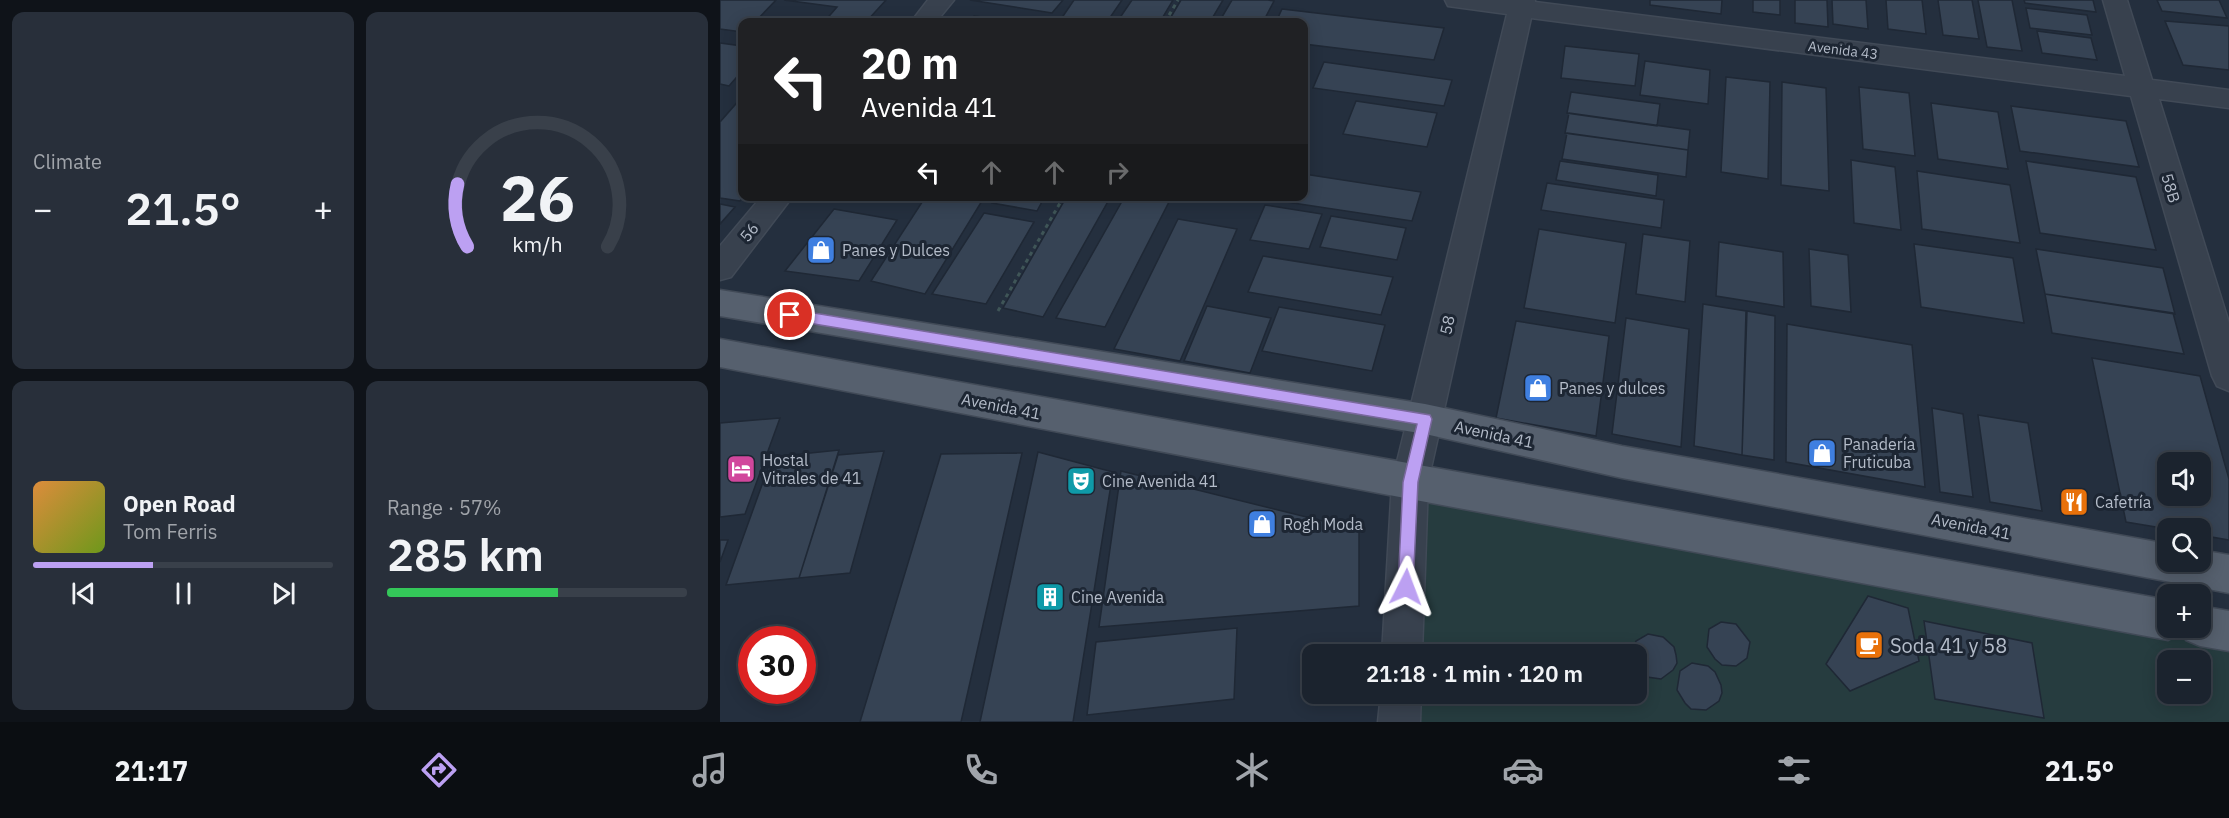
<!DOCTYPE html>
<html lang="en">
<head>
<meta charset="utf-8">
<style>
	:root { --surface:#1b232e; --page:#282f3a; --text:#f1f3f6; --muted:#a0a4aa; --line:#39404a; --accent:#bca0f2 }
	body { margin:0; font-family:"IBM Plex Sans",sans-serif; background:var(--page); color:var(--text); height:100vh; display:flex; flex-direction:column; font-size:22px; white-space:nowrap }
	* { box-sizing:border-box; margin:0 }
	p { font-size:20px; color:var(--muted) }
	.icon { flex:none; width:33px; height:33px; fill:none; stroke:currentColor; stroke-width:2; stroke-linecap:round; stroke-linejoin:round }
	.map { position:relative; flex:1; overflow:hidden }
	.panel { display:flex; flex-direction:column; gap:12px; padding:12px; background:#0f1319; width:720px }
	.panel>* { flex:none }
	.guide { position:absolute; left:18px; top:18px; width:570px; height:183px; border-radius:12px; box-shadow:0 3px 15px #0003,0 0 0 2px var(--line); background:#202124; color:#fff; overflow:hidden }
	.tools { position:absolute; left:1437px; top:452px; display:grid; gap:12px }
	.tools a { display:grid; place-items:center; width:54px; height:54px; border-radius:12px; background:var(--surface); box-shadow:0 3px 15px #0003,0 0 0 2px var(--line); font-size:30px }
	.speed { position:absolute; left:18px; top:626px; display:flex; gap:12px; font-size:30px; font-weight:700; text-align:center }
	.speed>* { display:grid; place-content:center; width:78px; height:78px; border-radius:50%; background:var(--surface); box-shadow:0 3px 15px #0003,0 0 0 2px var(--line); line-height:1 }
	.speed .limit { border:9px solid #d22; background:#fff; color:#111 }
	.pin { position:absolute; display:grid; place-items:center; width:51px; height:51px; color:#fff; margin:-26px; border:3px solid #fff; border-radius:50%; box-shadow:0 2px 6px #0007 }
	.me { position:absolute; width:66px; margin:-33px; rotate:3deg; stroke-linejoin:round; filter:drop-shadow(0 0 4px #0008) }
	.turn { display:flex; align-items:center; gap:21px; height:126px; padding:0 24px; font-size:27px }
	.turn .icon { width:78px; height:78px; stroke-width:2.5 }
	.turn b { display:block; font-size:42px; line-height:51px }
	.lanes { display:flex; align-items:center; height:57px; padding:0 24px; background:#0003; justify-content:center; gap:30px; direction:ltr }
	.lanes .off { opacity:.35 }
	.big { font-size:45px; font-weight:600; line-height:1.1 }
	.panel .widget { flex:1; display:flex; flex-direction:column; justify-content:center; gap:9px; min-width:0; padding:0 21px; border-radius:12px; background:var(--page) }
	.panel .dial { align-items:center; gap:0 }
	.dial svg { height:156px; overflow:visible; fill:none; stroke:var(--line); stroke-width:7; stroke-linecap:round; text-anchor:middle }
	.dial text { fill:var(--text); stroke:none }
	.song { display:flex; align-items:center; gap:18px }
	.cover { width:72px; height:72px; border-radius:9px; background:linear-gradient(135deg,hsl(30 70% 55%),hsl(80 70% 35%)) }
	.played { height:6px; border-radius:3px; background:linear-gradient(90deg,var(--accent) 40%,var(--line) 40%) }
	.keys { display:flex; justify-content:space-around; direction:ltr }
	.heat { display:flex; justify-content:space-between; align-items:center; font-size:33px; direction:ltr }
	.charge { height:9px; border-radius:4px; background:linear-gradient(90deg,#34c759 57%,var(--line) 0) }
	.panel .tiles { flex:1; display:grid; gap:12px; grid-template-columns:repeat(2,1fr) }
	.trip { position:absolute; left:582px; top:644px; width:345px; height:60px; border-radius:12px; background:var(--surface); box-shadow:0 3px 15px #0003,0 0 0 2px var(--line); font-weight:600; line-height:60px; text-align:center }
	.dock { display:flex; height:96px; justify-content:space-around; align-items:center; background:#0b0e12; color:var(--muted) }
	.dock .icon { width:42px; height:42px }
	.dock .current { color:var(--accent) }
	.dock b { font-size:27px; color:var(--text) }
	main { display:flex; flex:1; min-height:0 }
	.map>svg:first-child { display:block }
	.green { fill:#263c3f; fill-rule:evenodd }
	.building { fill:#364354; stroke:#1f2835; stroke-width:1.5; fill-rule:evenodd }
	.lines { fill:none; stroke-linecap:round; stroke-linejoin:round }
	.minor-casing { stroke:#414a57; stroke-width:3 }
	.major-casing { stroke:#414a57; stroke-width:3 }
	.path { stroke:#3f5557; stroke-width:3; stroke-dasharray:4 4; stroke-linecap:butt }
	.minor { fill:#38414e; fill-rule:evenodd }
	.major { fill:#56606e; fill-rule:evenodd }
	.route { fill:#bca0f2; stroke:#7a689d; stroke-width:1.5 }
	.labels { text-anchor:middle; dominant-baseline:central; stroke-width:6; stroke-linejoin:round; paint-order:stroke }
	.far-street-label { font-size:14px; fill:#b4bcc9; stroke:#1d2633 }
	.street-label { font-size:16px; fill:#b4bcc9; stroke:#1d2633 }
	.poi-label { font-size:16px; fill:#b4bcc9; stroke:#1d2633; text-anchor:start }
	.near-poi-label { font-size:20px; fill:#b4bcc9; stroke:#1d2633; text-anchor:start }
</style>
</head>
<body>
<main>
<section class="panel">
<div class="tiles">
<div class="widget"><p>Climate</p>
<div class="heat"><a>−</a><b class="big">21.5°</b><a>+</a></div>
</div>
<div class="widget dial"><svg viewBox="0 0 100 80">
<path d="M14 69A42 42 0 1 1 86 69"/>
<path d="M14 69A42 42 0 0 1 9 37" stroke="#bca0f2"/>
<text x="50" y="56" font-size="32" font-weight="700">26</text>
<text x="50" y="72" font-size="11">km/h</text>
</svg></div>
<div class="widget">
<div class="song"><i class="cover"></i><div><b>Open Road</b><p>Tom Ferris</p></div></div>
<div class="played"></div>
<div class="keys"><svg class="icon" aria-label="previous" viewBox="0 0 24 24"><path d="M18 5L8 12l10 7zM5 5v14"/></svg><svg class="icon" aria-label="pause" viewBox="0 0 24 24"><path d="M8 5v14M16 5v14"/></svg><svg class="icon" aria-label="next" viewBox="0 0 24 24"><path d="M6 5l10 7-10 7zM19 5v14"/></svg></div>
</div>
<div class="widget"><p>Range · 57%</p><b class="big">285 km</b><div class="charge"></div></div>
</div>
</section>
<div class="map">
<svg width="1509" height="722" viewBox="0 0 1509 722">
	<rect width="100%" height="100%" fill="#242f3e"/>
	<!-- green -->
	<path class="green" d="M690 482 1448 627 1509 631V722H679L681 693H916V654H682ZM1448 660H1480V693H1448Z"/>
	<!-- building -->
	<path class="building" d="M0 0H56L35 22H22V32L0 29Z
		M64 0H166L146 22H104L117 7Z
		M250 0H343L332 13Z
		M354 0H402L387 22H339Z
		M412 0H453L440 22H397Z
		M461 0H503L490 22H448Z
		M512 0H548L554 1 543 22H499Z
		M930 0H1002L1001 14 930 5Z
		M1033 0H1060V15L1033 12Z
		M1075 0H1107L1108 27 1075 23Z
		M1112 0H1146L1148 29 1113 24Z
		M1166 0H1202L1206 34 1168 29Z
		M1218 0H1252L1259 39 1223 35Z
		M1258 0H1292L1302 51 1267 47Z
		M1304 0H1373L1376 12 1305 3Z
		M1437 0H1499L1507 18 1442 11Z
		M1306 8 1367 15 1372 35 1310 28Z
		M562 9 724 28 714 60 584 44V22H556Z
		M254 16 304 22H249Z
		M1445 21 1509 26V70L1463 65Z
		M1317 31 1371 38 1377 60 1322 53Z
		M0 43 22 46V71L9 86 0 84Z
		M845 46 919 54 915 86 841 78Z
		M925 61 990 70 988 104 920 95Z
		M604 62 732 80 724 106 593 88Z
		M1006 77 1050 82 1048 179 1001 172Z
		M1062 82 1106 88 1109 191 1061 185Z
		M1139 87 1189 93 1195 156 1143 149Z
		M851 92 940 104 937 126 847 113Z
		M22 97 24 196 20 201 0 198V122Z
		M636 101 717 113 707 147 623 134Z
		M1211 103 1278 112 1288 169 1218 159Z
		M1291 106 1406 121 1419 167 1300 151Z
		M849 113 970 130 968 150 845 133Z
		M847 133 968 150 966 177 842 159Z
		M1131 160 1175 167 1181 230 1134 223Z
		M840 161 938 175 936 196 836 180Z
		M1306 161 1416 177 1436 250 1320 233Z
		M1197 171 1290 185 1300 243 1202 229Z
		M584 174 701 192 692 221 547 199V196H584Z
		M827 183 944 200 941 228 821 210Z
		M206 196H265L205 294 151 281Z
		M276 196H325L317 211 272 203Z
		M347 196H391L323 317 283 308Z
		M405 196H452L385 327 336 318Z
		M0 204 15 207 0 224Z
		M545 205 602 214 589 249 530 240Z
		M114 209 177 220 139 281 65 271Z
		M264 213 314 222 266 304 212 294Z
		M611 216 686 228 677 260 600 247Z
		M458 219 517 229 460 361 394 349Z
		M819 229 906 243 895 323 804 308Z
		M923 234 970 241 965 302 916 294Z
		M999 242 1063 252 1064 307 996 296Z
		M1194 244 1293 258 1304 323 1201 307Z
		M1089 249 1128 255 1131 312 1091 306Z
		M1316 249 1443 268 1455 314 1325 294Z
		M543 256 673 277 661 315 528 292Z
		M1325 294 1453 313 1464 354 1332 333Z
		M983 304 1026 311 1022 455 974 446Z
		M487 306 551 318 530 373 464 361Z
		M559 307 665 325 652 371 542 351Z
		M1027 311 1055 316 1054 460 1022 455Z
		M906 318 969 329 961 447 892 434Z
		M796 321 889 336 876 436 776 418Z
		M1067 324 1192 345 1205 487 1066 462Z
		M1372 358 1480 376 1509 479V540L1480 535V528L1448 529 1406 522ZM1448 462H1480V495H1448Z
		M1212 408 1243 414 1253 497 1220 492Z
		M1258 415 1308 423 1322 511 1270 502Z
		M60 418 25 514 0 517V423Z
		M119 450 79 578 6 585 52 457Z
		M164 451 130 573 79 578 118 455Z
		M318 452 393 472 353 722H260Z
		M302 453 241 722H140L221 454Z
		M401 471 639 530V606L379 627Z
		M0 540H8L0 562Z
		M1148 596 1188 608 1199 661 1130 691 1106 664Z
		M1204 621 1312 643 1324 718 1215 699Z
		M1001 622 1016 624 1030 642 1027 658 1016 666 1002 665 995 659 987 647 989 629Z
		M517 628 514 699 367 715 376 642Z
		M928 634 943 637 954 647 956 655 957 663 953 670 941 679 927 677 916 669V654H913L912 652 916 641Z
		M972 663 988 666 995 672 1001 685 1002 693 999 701 986 710 971 709 965 703 957 690 960 671Z
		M878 693H913L908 699 893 702 886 700Z"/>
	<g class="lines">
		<!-- minor casing -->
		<g class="minor-casing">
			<path id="minor" d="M208 0H234L216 22H191Z
				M725 0H815V2L1405 76 1383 0H1407L1432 80 1509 90V108L1439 99 1509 323V391L1497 386 1492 376 1411 96 811 18 708 482 702 654H662L672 482 787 14 728 6Z
				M42 196H73L11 277 0 280V246Z
				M661 693H701L700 722H658Z"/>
		</g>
		<!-- major casing -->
		<g class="major-casing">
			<path id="major" d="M0 290 705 404 902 446 1448 544V561H1480V550L1509 555V593L902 478 705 434 0 316Z
				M0 339 1448 600V627H1480V606L1509 611V651L1480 646 1466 640 1463 632 1448 640 690 499 0 367Z"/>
		</g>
		<!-- path -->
		<path class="path" d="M445 22 458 0
			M278 311 344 196"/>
		<!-- minor -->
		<use href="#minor" class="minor"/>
		<!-- major -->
		<use href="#major" class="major"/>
	</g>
	<!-- route -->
	<path class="route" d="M70 309 710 415 712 419 698 482 693 587 691 593 686 595 680 593 678 587 683 482 697 424 70 320 64 315Z"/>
	<!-- icons -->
	<defs>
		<g id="shop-square" transform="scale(1.5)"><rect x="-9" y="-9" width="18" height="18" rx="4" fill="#3f7fe0" stroke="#1d2633"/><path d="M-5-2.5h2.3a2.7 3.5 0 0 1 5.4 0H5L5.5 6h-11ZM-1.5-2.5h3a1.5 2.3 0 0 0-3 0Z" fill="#fff"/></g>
		<g id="hotel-square" transform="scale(1.5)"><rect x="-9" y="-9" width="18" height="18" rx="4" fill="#d1479c" stroke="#1d2633"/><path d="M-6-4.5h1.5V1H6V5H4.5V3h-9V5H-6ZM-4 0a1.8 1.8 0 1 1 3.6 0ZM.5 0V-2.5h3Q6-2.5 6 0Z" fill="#fff"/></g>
		<g id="theatre-square" transform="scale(1.5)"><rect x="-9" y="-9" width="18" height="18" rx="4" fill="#0f9aa8" stroke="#1d2633"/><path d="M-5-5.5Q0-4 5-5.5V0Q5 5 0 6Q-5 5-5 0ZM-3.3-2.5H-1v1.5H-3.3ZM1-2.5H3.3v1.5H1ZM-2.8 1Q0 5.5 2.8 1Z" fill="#fff"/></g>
		<g id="restaurant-square" transform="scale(1.5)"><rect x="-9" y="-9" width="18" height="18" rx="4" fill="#e8710a" stroke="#1d2633"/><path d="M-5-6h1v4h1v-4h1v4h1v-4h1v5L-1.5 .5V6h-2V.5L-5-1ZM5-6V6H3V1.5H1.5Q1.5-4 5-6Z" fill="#fff"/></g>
		<g id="building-square" transform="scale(1.5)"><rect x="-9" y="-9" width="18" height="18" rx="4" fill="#0f9aa8" stroke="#1d2633"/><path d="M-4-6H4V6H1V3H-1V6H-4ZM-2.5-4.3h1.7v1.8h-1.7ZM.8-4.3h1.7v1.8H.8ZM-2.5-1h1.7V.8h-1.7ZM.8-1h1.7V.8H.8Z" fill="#fff"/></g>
		<g id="cafe-square" transform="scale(1.5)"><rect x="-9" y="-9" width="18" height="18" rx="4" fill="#e8710a" stroke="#1d2633"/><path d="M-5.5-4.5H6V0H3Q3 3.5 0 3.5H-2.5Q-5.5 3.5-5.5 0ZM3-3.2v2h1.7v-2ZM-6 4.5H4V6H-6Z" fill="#fff"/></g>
	</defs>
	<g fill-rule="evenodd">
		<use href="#shop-square" x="101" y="250"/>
		<use href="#shop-square" x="818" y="388"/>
		<use href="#shop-square" x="1102" y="453"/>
		<use href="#hotel-square" x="21" y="469"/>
		<use href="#theatre-square" x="361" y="481"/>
		<use href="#restaurant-square" x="1354" y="502"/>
		<use href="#shop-square" x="542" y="524"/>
		<use href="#building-square" x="330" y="597"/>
		<use href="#cafe-square" x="1149" y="645"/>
	</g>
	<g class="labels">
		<!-- far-street labels -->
		<g class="far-street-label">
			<text transform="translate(1123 50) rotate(7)">Avenida 43</text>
		</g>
		<!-- street labels -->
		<g class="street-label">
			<text transform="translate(1451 188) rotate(73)">58B</text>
			<text transform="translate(29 232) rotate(-50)">56</text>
			<text transform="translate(727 325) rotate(-77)">58</text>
			<text transform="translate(281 406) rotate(11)">Avenida 41</text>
			<text transform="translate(774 434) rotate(12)">Avenida 41</text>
			<text transform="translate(1251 526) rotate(11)">Avenida 41</text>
		</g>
		<!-- poi labels -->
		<g class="poi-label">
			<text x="122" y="250">Panes y Dulces</text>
			<text x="839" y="388">Panes y dulces</text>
			<text x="1123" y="444">Panadería<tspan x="1123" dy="18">Fruticuba</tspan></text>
			<text x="42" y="460">Hostal<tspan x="42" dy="18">Vitrales de 41</tspan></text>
			<text x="382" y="481">Cine Avenida 41</text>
			<text x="1375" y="502">Cafetría</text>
			<text x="563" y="524">Rogh Moda</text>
			<text x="351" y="597">Cine Avenida</text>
		</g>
		<!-- near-poi labels -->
		<g class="near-poi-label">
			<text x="1170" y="645">Soda 41 y 58</text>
		</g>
	</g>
</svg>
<div class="tools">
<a><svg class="icon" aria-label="sound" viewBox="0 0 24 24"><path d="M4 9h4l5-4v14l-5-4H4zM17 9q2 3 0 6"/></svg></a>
<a><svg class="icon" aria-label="search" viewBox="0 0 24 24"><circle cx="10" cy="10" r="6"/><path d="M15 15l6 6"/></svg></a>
<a>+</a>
<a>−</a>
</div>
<div class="speed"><div class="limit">30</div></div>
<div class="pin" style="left:70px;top:315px;background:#d93025"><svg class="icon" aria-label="arrive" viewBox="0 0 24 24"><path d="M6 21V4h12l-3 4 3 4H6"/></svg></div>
<svg class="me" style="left:686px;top:587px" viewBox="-20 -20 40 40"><path d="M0-17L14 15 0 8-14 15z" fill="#bca0f2" stroke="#fff" stroke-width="4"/></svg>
<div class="trip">21:18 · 1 min · 120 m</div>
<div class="guide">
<div class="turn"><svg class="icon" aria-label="left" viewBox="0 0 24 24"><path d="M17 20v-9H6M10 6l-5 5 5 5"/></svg><div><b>20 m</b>Avenida 41</div></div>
<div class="lanes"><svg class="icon" aria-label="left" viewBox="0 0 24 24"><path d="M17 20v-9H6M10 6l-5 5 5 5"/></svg><svg class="icon off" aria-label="ahead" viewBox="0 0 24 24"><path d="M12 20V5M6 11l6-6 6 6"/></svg><svg class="icon off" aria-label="ahead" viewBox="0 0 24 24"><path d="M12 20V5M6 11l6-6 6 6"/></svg><svg class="icon off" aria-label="right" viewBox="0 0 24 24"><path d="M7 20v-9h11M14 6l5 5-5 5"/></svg></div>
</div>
</div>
</main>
<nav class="dock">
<b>21:17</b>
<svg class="icon current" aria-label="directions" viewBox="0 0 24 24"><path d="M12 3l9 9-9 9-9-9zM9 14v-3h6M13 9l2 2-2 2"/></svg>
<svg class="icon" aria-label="music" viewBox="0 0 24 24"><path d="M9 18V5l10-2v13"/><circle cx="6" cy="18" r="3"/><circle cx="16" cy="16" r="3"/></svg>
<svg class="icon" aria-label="phone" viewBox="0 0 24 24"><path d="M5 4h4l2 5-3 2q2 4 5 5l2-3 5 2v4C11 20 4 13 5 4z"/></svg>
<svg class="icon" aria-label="climate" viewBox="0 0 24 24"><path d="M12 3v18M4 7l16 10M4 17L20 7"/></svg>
<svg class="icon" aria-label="car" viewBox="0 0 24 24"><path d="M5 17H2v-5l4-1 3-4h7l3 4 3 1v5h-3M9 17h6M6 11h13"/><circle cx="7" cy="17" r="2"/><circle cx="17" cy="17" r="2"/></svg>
<svg class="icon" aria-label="filters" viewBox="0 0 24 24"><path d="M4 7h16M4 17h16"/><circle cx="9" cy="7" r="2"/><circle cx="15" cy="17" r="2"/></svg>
<b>21.5°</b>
</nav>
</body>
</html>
